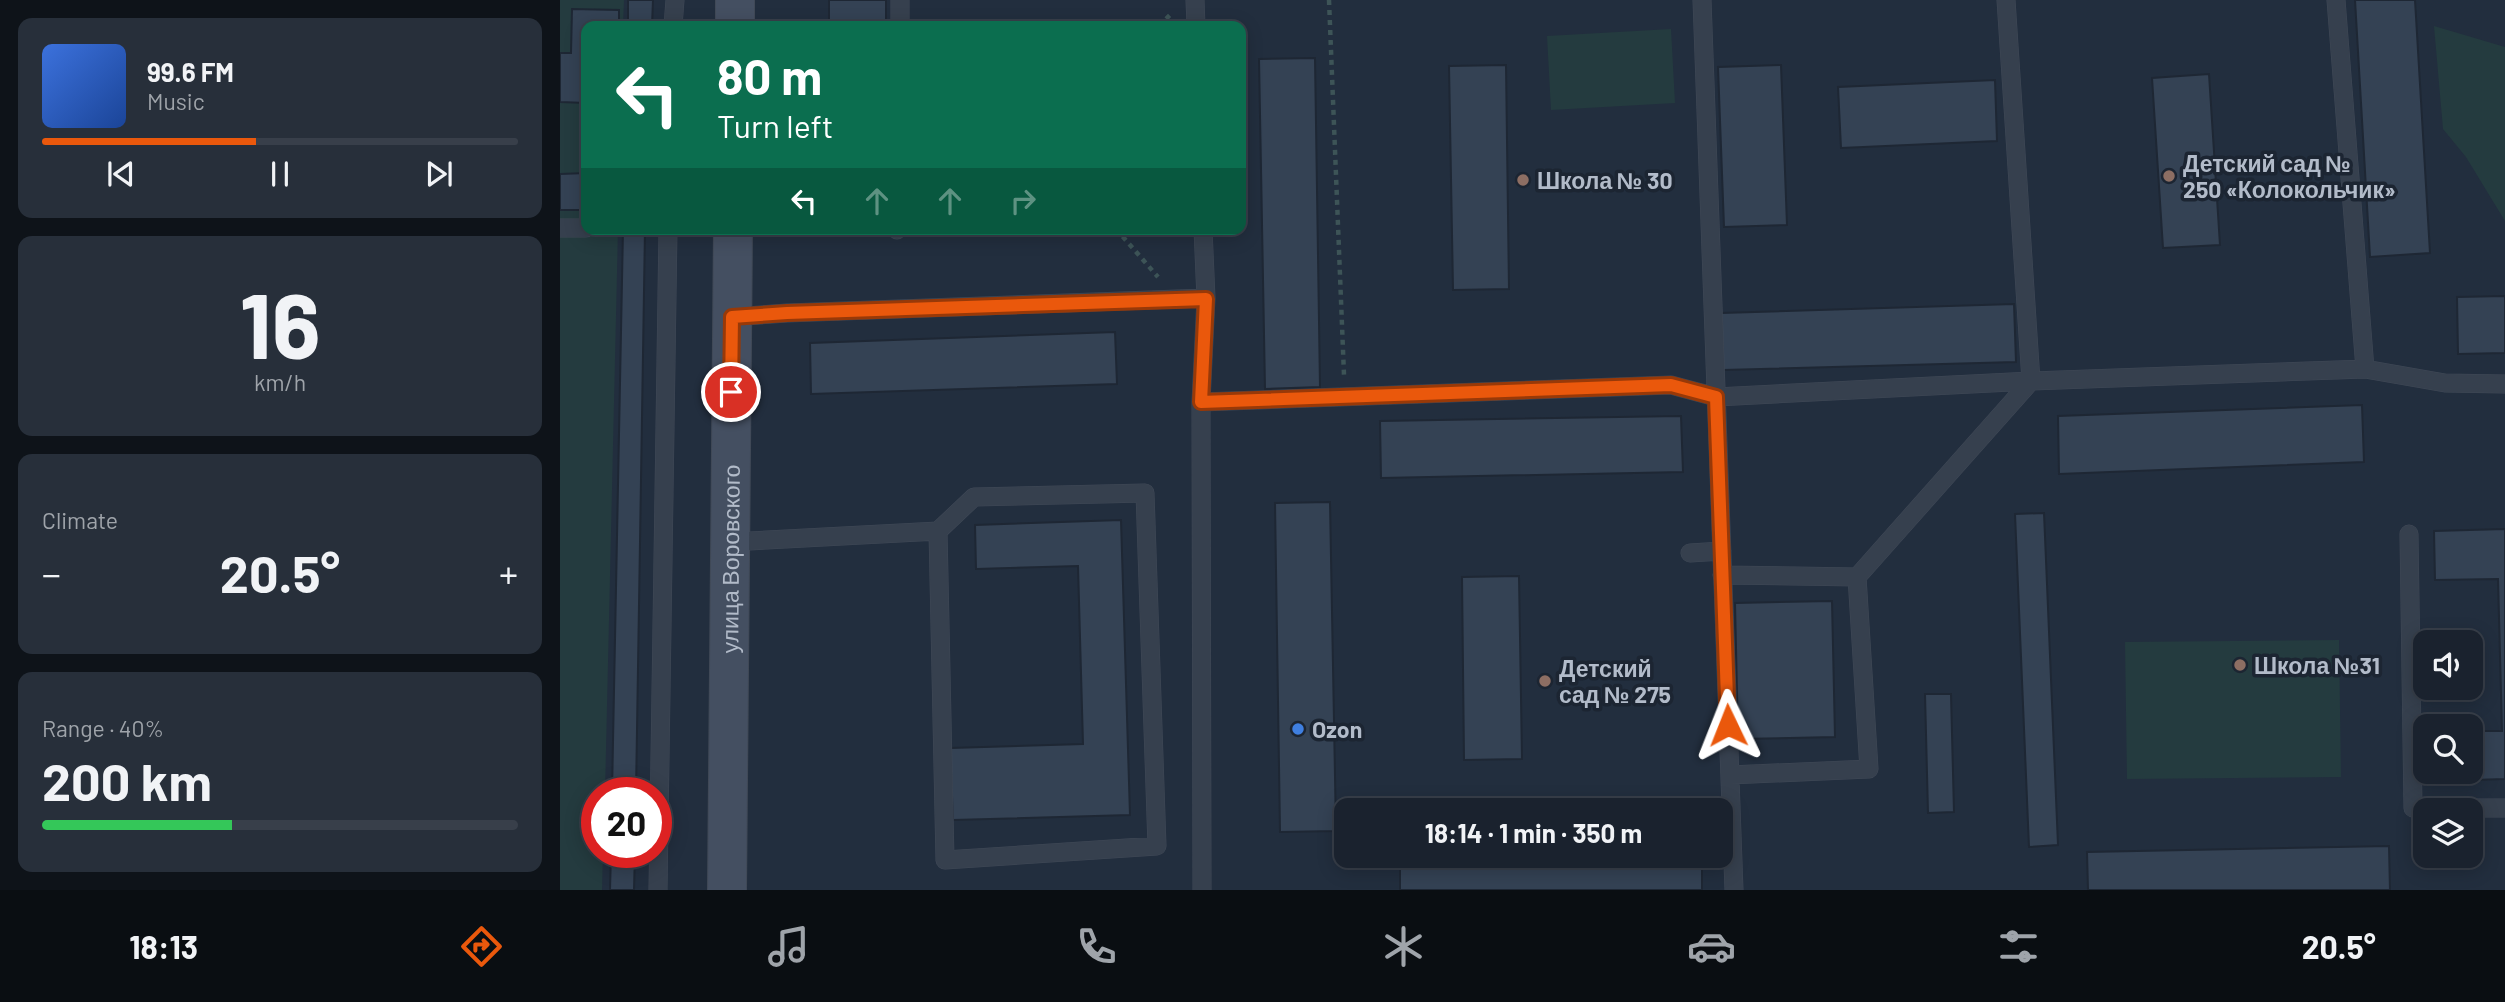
<!DOCTYPE html>
<html lang="en">
<head>
<meta charset="utf-8">
<style>
	:root { --surface:#1a222e; --page:#272f3a; --text:#f1f3f6; --muted:#9fa4aa; --line:#383f4a; --accent:#ea580c }
	body { margin:0; font-family:Barlow,sans-serif; background:var(--page); color:var(--text); height:100vh; display:flex; flex-direction:column; font-size:26px; white-space:nowrap }
	* { box-sizing:border-box; margin:0 }
	p { font-size:23px; color:var(--muted) }
	.icon { flex:none; width:38px; height:38px; fill:none; stroke:currentColor; stroke-width:2; stroke-linecap:round; stroke-linejoin:round }
	.map { position:relative; flex:1; overflow:hidden }
	.panel { display:flex; flex-direction:column; gap:18px; padding:18px; background:#0e1319; width:560px }
	.panel>* { flex:none }
	.hud { position:absolute; left:21px; top:21px; width:665px; height:214px; border-radius:14px; box-shadow:0 4px 18px #0003,0 0 0 2px var(--line); background:#0b6e4f; color:#fff; overflow:hidden }
	.controls { position:absolute; left:1853px; top:630px; display:grid; gap:14px }
	.controls a { display:grid; place-items:center; width:70px; height:70px; border-radius:14px; background:var(--surface); box-shadow:0 4px 18px #0003,0 0 0 2px var(--line); font-size:35px }
	.speed { position:absolute; left:21px; top:777px; display:flex; gap:14px; font-size:35px; font-weight:700; text-align:center }
	.speed>* { display:grid; place-content:center; width:91px; height:91px; border-radius:50%; background:var(--surface); box-shadow:0 4px 18px #0003,0 0 0 2px var(--line); line-height:1 }
	.speed .limit { border:10px solid #d22; background:#fff; color:#111 }
	.pin { position:absolute; display:grid; place-items:center; width:60px; height:60px; color:#fff; margin:-30px; border:4px solid #fff; border-radius:50%; box-shadow:0 2px 7px #0007 }
	.me { position:absolute; width:77px; margin:-38px; rotate:358deg; stroke-linejoin:round; filter:drop-shadow(0 0 5px #0008) }
	.turn { display:flex; align-items:center; gap:24px; height:147px; padding:0 21px; font-size:32px }
	.turn .icon { width:91px; height:91px; stroke-width:2.5 }
	.turn b { display:block; font-size:49px; line-height:60px }
	.lanes { display:flex; align-items:center; height:66px; padding:0 21px; background:#0003; justify-content:center; gap:35px; direction:ltr }
	.lanes .off { opacity:.35 }
	.big { font-size:52px; font-weight:700; line-height:1.1 }
	.panel .widget { flex:1; display:flex; flex-direction:column; justify-content:center; gap:10px; min-width:0; padding:0 24px; border-radius:14px; background:var(--page) }
	.panel .dial { align-items:center; gap:0 }
	.dial b { font-size:91px; line-height:1 }
	.song { display:flex; align-items:center; gap:21px }
	.cover { width:84px; height:84px; border-radius:10px; background:linear-gradient(135deg,hsl(220 70% 55%),hsl(220 70% 35%)) }
	.played { height:7px; border-radius:4px; background:linear-gradient(90deg,var(--accent) 45%,var(--line) 45%) }
	.keys { display:flex; justify-content:space-around; direction:ltr }
	.heat { display:flex; justify-content:space-between; align-items:center; font-size:38px; direction:ltr }
	.charge { height:10px; border-radius:5px; background:linear-gradient(90deg,#34c759 40%,var(--line) 0) }
	.trip { position:absolute; left:774px; top:798px; width:399px; height:70px; border-radius:14px; background:var(--surface); box-shadow:0 4px 18px #0003,0 0 0 2px var(--line); font-weight:700; line-height:70px; text-align:center }
	.menu { display:flex; height:112px; justify-content:space-around; align-items:center; background:#0a0e12; color:var(--muted) }
	.menu .icon { width:49px; height:49px }
	.menu .selected { color:var(--accent) }
	.menu b { font-size:32px; color:var(--text) }
	main { display:flex; flex:1; min-height:0 }
	.map>svg:first-child { display:block }
	.green { fill:#243b3f }
	.building { fill:#344254; stroke:#1e2734; stroke-width:2 }
	.lines { fill:none; stroke-linecap:round; stroke-linejoin:round }
	.lane-casing { stroke:#404957; stroke-width:19 }
	.secondary-casing { stroke:#404957; stroke-width:40 }
	.path { stroke:#3d5457; stroke-width:4.5; stroke-dasharray:5 5; stroke-linecap:butt }
	.lane { stroke:#36404e; stroke-width:18 }
	.secondary { stroke:#444f61; stroke-width:38 }
	.route-casing { stroke:#983908; stroke-width:18 }
	.route { stroke:#ea580c; stroke-width:12 }
	.education-dot { fill:#8d6e63; stroke:#1c2532; stroke-width:2.5 }
	.shop-dot { fill:#3f7fe0; stroke:#1c2532; stroke-width:2.5 }
	.labels { text-anchor:middle; dominant-baseline:central; stroke-width:7; stroke-linejoin:round; paint-order:stroke }
	.poi-label { font-size:23px; font-weight:bold; fill:#b2bbc9; stroke:#1c2532; text-anchor:start }
	.street-label { font-size:23px; fill:#b2bbc9; stroke:#1c2532 }
</style>
</head>
<body>
<main>
<section class="panel">
<div class="widget">
<div class="song"><i class="cover"></i><div><b>99.6 FM</b><p>Music</p></div></div>
<div class="played"></div>
<div class="keys"><svg class="icon" aria-label="previous" viewBox="0 0 24 24"><path d="M18 5L8 12l10 7zM5 5v14"/></svg><svg class="icon" aria-label="pause" viewBox="0 0 24 24"><path d="M8 5v14M16 5v14"/></svg><svg class="icon" aria-label="next" viewBox="0 0 24 24"><path d="M6 5l10 7-10 7zM19 5v14"/></svg></div>
</div>
<div class="widget dial"><b>16</b><p>km/h</p></div>
<div class="widget"><p>Climate</p>
<div class="heat"><a>−</a><b class="big">20.5°</b><a>+</a></div>
</div>
<div class="widget"><p>Range · 40%</p><b class="big">200 km</b><div class="charge"></div></div>
</section>
<div class="map">
<svg width="1945" height="890" viewBox="0 0 1945 890">
	<rect width="100%" height="100%" fill="#222e3e"/>
	<!-- green -->
	<path class="green" d="M0 0H64L63 26H26V229H58L45 793H37V852H43L42 890H0Z
		M1874 26 1945 47V221L1906 157 1883 129Z
		M1111 29 1115 103 991 110 987 36Z
		M1779 640 1781 777 1567 779 1565 642Z"/>
	<!-- building -->
	<path class="building" d="M68 0H93L92 26H68Z
		M269 0H326V26H269Z
		M1795 0H1855L1870 253 1810 257Z
		M12 9 59 10V26H26V103L0 102V53H11Z
		M755 58 760 387 705 389 699 59Z
		M946 65 949 289 893 290 889 66Z
		M1221 65 1227 225 1164 227 1158 67Z
		M1649 74 1660 245 1603 248 1592 78Z
		M1435 80 1437 141 1281 148 1278 87Z
		M26 173V210H0V174Z
		M63 229H85L76 793H52Z
		M267 229H324V232L267 231Z
		M1945 296V353L1898 354 1897 297Z
		M1454 304 1456 362 1163 370 1161 313Z
		M555 332 557 384 251 394 250 343Z
		M1802 405 1804 462 1499 474 1498 416Z
		M1121 416 1123 472 821 478 820 421Z
		M770 502 776 831 720 832 715 503Z
		M1484 513 1498 845 1469 847 1455 514Z
		M561 520 570 815 393 820 390 748 523 744 518 566 416 569 415 525Z
		M1945 529V779L1881 781 1880 772H1911V731H1942L1938 579 1875 580 1874 531Z
		M959 576 962 759 904 760 902 577Z
		M1272 601 1275 737 1178 739 1175 603Z
		M1365 694H1391L1394 812 1368 813Z
		M1829 846 1830 890H1528L1527 852Z
		M51 852H75L74 890H50Z
		M840 856H1142V890H840Z"/>
	<g class="lines">
		<!-- lane casing -->
		<g class="lane-casing">
			<path id="lane" d="M635 0 636 26
				M1142 0 1174 890
				M113 26 115 0
				M340 26V0
				M0 228H26
				M337 230V229
				M172 317 227 313 646 298
				M1805 369 1885 383 1945 384
				M641 402 1111 385 1156 397 1471 381 1805 369 1776 0
				M1849 534 1853 808H1945
				M169 542 378 531 414 497 585 493 597 846 385 860 378 531
				M1130 553 1162 551
				M1162 575 1297 577 1309 769 1170 775
				M1297 577 1471 381 1446 0
				M98 890 108 229
				M642 890 641 402 646 298 643 229"/>
		</g>
		<!-- secondary casing -->
		<g class="secondary-casing">
			<g id="secondary">
				<path d="M175 26V0"/>
				<path id="s1" d="M167 890 173 229"/>
			</g>
		</g>
		<!-- path -->
		<path class="path" d="M769 0 784 375
			M599 26 613 12
			M556 229 598 277"/>
		<!-- lane -->
		<use href="#lane" class="lane"/>
		<!-- secondary -->
		<use href="#secondary" class="secondary"/>
	</g>
	<g class="lines">
		<!-- route casing -->
		<g class="route-casing">
			<path id="route" d="M171 392 172 317 227 313 646 299 641 402 1111 385 1156 397 1168 725"/>
		</g>
		<!-- route -->
		<use href="#route" class="route"/>
	</g>
	<!-- markers -->
	<g class="education-dot">
		<circle cx="1609" cy="176" r="7"/>
		<circle cx="963" cy="180" r="7"/>
		<circle cx="1680" cy="665" r="7"/>
		<circle cx="985" cy="681" r="7"/>
	</g>
	<circle class="shop-dot" cx="738" cy="729" r="7"/>
	<g class="labels">
		<!-- poi labels -->
		<g class="poi-label">
			<text x="1623" y="163">Детский сад №<tspan x="1623" dy="26">250 «Колокольчик»</tspan></text>
			<text x="977" y="180">Школа № 30</text>
			<text x="1694" y="665">Школа №31</text>
			<text x="999" y="668">Детский<tspan x="999" dy="26">сад № 275</tspan></text>
			<text x="752" y="729">Ozon</text>
		</g>
		<!-- street labels -->
		<g class="street-label">
			<text stroke="none"><textPath href="#s1" startOffset="331">улица Воровского</textPath></text>
		</g>
	</g>
</svg>
<div class="controls">
<a><svg class="icon" aria-label="sound" viewBox="0 0 24 24"><path d="M4 9h4l5-4v14l-5-4H4zM17 9q2 3 0 6"/></svg></a>
<a><svg class="icon" aria-label="search" viewBox="0 0 24 24"><circle cx="10" cy="10" r="6"/><path d="M15 15l6 6"/></svg></a>
<a><svg class="icon" aria-label="layers" viewBox="0 0 24 24"><path d="M12 4l9 5-9 5-9-5zM3 14l9 5 9-5"/></svg></a>
</div>
<div class="speed"><div class="limit">20</div></div>
<div class="pin" style="left:171px;top:392px;background:#d93025"><svg class="icon" aria-label="arrive" viewBox="0 0 24 24"><path d="M6 21V4h12l-3 4 3 4H6"/></svg></div>
<svg class="me" style="left:1168px;top:725px" viewBox="-20 -20 40 40"><path d="M0-17L14 15 0 8-14 15z" fill="#ea580c" stroke="#fff" stroke-width="4"/></svg>
<div class="trip">18:14 · 1 min · 350 m</div>
<div class="hud">
<div class="turn"><svg class="icon" aria-label="left" viewBox="0 0 24 24"><path d="M17 20v-9H6M10 6l-5 5 5 5"/></svg><div><b>80 m</b>Turn left</div></div>
<div class="lanes"><svg class="icon" aria-label="left" viewBox="0 0 24 24"><path d="M17 20v-9H6M10 6l-5 5 5 5"/></svg><svg class="icon off" aria-label="ahead" viewBox="0 0 24 24"><path d="M12 20V5M6 11l6-6 6 6"/></svg><svg class="icon off" aria-label="ahead" viewBox="0 0 24 24"><path d="M12 20V5M6 11l6-6 6 6"/></svg><svg class="icon off" aria-label="right" viewBox="0 0 24 24"><path d="M7 20v-9h11M14 6l5 5-5 5"/></svg></div>
</div>
</div>
</main>
<nav class="menu">
<b>18:13</b>
<svg class="icon selected" aria-label="directions" viewBox="0 0 24 24"><path d="M12 3l9 9-9 9-9-9zM9 14v-3h6M13 9l2 2-2 2"/></svg>
<svg class="icon" aria-label="music" viewBox="0 0 24 24"><path d="M9 18V5l10-2v13"/><circle cx="6" cy="18" r="3"/><circle cx="16" cy="16" r="3"/></svg>
<svg class="icon" aria-label="phone" viewBox="0 0 24 24"><path d="M5 4h4l2 5-3 2q2 4 5 5l2-3 5 2v4C11 20 4 13 5 4z"/></svg>
<svg class="icon" aria-label="climate" viewBox="0 0 24 24"><path d="M12 3v18M4 7l16 10M4 17L20 7"/></svg>
<svg class="icon" aria-label="car" viewBox="0 0 24 24"><path d="M5 17H2v-5l4-1 3-4h7l3 4 3 1v5h-3M9 17h6M6 11h13"/><circle cx="7" cy="17" r="2"/><circle cx="17" cy="17" r="2"/></svg>
<svg class="icon" aria-label="filters" viewBox="0 0 24 24"><path d="M4 7h16M4 17h16"/><circle cx="9" cy="7" r="2"/><circle cx="15" cy="17" r="2"/></svg>
<b>20.5°</b>
</nav>
</body>
</html>
